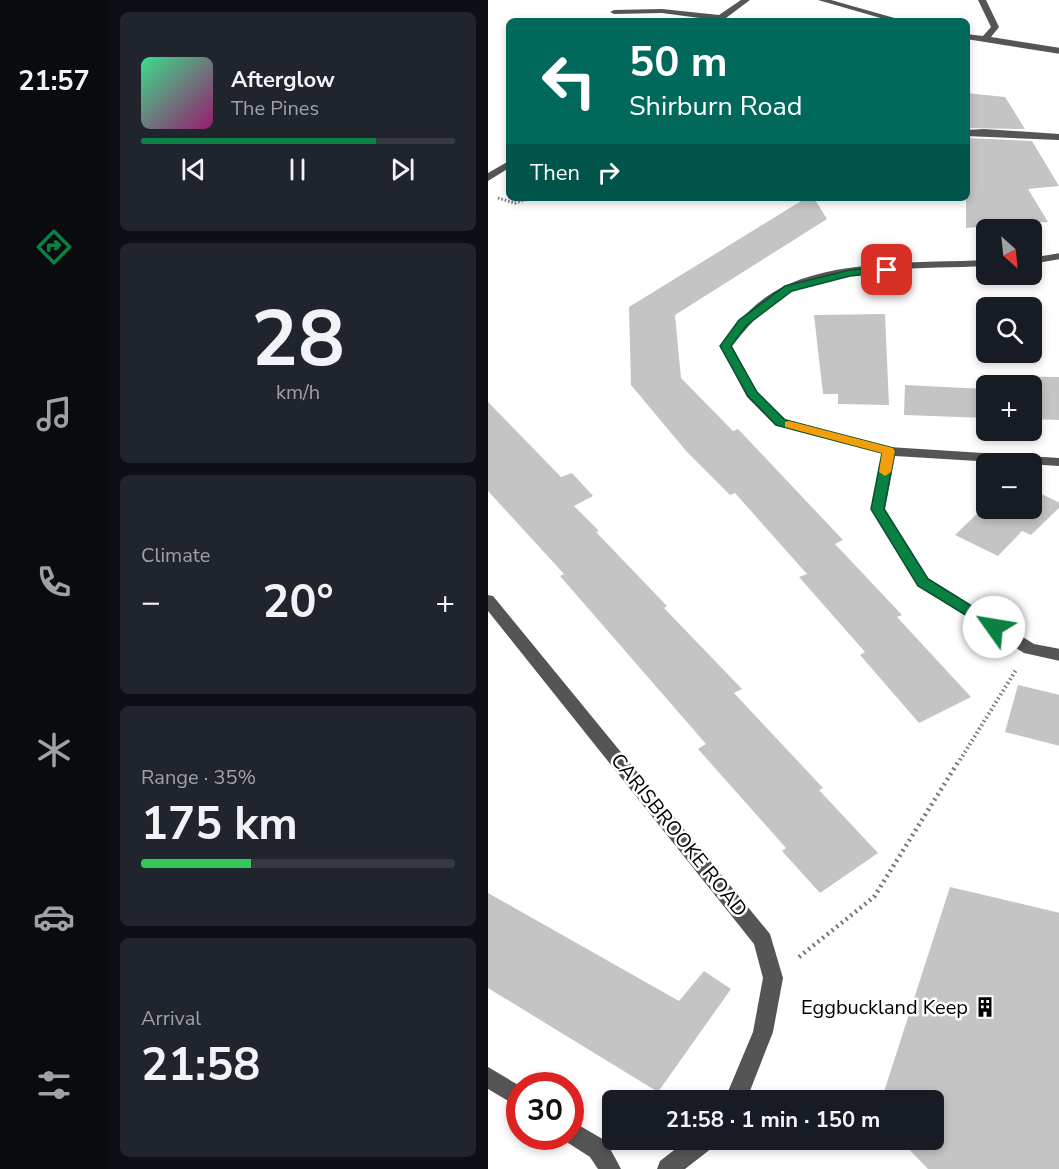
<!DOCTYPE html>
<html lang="en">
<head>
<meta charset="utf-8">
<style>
	:root { --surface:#171b24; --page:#20242c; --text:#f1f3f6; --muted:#9ea1a6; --line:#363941; --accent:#0b8043 }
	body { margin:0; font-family:"Nunito Sans",sans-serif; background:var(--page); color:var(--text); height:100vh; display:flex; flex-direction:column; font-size:22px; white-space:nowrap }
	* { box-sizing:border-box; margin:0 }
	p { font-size:20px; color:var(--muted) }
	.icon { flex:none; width:33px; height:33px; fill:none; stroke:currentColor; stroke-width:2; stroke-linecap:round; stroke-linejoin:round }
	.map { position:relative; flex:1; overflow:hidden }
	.details { display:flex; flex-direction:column; gap:12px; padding:12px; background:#0d0f14; width:380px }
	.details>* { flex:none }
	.hud { position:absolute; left:18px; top:18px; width:464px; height:183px; border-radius:9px; box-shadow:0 3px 9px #0003; background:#00695c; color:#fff; overflow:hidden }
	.needle { width:39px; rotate:153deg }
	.controls { position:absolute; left:488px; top:219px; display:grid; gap:12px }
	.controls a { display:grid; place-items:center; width:66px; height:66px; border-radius:9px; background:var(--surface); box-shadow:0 3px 9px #0003; font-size:30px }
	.speed { position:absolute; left:18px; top:1072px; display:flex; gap:12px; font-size:30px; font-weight:700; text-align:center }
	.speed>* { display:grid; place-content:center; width:78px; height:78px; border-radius:50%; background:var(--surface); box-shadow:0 3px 9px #0003; line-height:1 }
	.speed .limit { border:9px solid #d22; background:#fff; color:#111 }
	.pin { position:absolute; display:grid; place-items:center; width:51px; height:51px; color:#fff; margin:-26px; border-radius:12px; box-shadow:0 3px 9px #0006 }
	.me { position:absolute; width:66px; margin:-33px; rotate:302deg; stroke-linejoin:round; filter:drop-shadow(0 0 4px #0008) }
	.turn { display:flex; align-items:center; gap:21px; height:126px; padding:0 24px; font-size:27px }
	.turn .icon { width:78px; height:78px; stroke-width:2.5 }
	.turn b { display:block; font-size:42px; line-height:51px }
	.then { display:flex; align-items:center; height:57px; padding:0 24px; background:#0003; gap:12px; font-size:22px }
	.big { font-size:45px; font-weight:700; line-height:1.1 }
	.details .widget { flex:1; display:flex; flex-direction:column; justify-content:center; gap:9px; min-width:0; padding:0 21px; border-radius:9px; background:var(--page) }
	.details .dial { align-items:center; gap:0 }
	.dial b { font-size:78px; line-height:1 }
	.song { display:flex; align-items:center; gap:18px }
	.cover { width:72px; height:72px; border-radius:9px; background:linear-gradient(135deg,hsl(150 70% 55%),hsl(320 70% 35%)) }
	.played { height:6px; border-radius:3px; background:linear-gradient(90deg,var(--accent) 75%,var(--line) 75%) }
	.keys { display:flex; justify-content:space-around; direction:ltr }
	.heat { display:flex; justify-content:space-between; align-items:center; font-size:33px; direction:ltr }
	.charge { height:9px; border-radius:4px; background:linear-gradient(90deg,#34c759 35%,var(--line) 0) }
	.trip { position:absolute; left:114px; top:1090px; width:342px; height:60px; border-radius:9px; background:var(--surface); box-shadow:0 3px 9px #0003; font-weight:700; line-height:60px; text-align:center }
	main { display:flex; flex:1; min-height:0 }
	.tab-bar { display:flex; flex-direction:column; width:108px; justify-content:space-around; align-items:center; background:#090b0e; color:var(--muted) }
	.tab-bar .icon { width:42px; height:42px }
	.tab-bar .selected { color:var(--accent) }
	.tab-bar b { font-size:27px; color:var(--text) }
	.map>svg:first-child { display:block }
	.building { fill:#c4c4c4 }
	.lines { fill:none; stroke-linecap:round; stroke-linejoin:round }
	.path-far2 { stroke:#777; stroke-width:3; stroke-dasharray:1.5 2; stroke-linecap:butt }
	.path-far1 { stroke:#777; stroke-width:4; stroke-dasharray:1.5 3; stroke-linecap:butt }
	.path { stroke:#777; stroke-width:4.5; stroke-dasharray:2 4; stroke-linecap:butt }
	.minor { fill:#555; fill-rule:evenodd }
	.route { fill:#0b8043; stroke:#07532c; stroke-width:1.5 }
	.slow { fill:#f59e0b }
	.labels { text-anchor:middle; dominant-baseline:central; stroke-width:5; stroke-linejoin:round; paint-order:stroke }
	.near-street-label { font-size:20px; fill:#000; stroke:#fff }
	.near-poi-label { font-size:20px; fill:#000; stroke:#fff; text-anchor:end }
</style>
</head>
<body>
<main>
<nav class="tab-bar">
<b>21:57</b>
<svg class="icon selected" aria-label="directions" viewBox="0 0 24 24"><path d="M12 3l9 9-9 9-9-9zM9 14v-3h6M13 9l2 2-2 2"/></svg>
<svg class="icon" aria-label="music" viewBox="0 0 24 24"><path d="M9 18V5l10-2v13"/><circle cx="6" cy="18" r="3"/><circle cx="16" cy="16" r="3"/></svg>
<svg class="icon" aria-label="phone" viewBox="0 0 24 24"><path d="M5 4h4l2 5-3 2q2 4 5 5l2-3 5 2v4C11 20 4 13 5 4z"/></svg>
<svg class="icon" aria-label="climate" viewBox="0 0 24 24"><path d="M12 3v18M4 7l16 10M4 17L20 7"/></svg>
<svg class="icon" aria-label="car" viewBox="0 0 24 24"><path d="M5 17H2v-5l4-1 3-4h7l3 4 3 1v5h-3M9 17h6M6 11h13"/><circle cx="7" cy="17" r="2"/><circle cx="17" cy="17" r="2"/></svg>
<svg class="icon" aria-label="filters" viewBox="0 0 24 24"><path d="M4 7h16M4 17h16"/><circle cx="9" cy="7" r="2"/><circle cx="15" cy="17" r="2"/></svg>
</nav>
<section class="details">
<div class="widget">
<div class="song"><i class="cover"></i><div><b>Afterglow</b><p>The Pines</p></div></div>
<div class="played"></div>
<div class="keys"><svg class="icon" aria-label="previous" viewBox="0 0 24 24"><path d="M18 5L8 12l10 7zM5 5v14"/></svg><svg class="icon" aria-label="pause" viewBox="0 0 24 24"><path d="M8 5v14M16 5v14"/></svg><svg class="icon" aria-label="next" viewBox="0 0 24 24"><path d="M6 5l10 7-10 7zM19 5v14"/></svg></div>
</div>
<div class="widget dial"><b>28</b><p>km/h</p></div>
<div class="widget"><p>Climate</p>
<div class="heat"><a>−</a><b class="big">20°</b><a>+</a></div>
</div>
<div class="widget"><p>Range · 35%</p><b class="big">175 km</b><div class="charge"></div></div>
<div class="widget"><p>Arrival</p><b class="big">21:58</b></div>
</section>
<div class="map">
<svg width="572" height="1169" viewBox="0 0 572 1169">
	<rect width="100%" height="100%" fill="#fff"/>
	<!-- building -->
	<path class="building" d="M478 93 517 97 537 129 478 128Z
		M478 138 544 141 571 186 540 189 560 222 478 228Z
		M318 198H326L339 219 187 315 193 378 245 431 250 429 355 540 347 544 414 615 409 617 483 697 431 723 372 655 377 652 311 577 319 574 247 493 242 495 199 452 143 385 141 307Z
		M397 314 401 405 350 404V394H335L326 315Z
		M519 376 572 377V420L543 419V386H520Z
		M417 385 498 389V418L416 415Z
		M0 402 73 477 84 473 105 496 86 506 111 531 108 532 179 606 176 608 254 689 246 693 335 788 331 790 390 853 332 893 294 851 298 848 210 749 218 744 72 576 76 574 0 491Z
		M543 489 572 503V507L543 535 534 531 510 556 467 535 498 505V508H543Z
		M530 685 572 695V746L517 732Z
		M462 887 572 913V1169H440L412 1140H446V1101H393Z
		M0 893 191 1001 216 971 243 989 170 1092 0 988Z"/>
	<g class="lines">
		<!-- path-far2 -->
		<path class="path-far2" d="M10 198 27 203 44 198"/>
		<!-- path-far1 -->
		<path class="path-far1" d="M472 760 528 670"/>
		<!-- path -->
		<path class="path" d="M311 957 386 897 472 759"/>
		<!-- minor -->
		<path class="minor" d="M253 0H262L234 21 174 13 126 14 122 12 126 10 174 9 231 15Z
			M330 0H343L417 21H403Z
			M490 0H498L511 27 503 37 572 48V54L478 39V34L495 36 503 27Z
			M496 129 572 134V140L478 136V130Z
			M21 161V168L0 181V173Z
			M572 253V259L543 264V258Z
			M498 260V266C440 269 348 265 297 295 276 307 259 327 244 346L269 392 297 419 401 447 572 458V466L407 456 397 509 440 578 546 644 572 649V661L536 653 430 586 383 509 394 453 287 425 259 397 232 346C247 324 267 302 291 289 345 259 437 263 498 260Z
			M0 595 5 596 282 934 295 978 285 1032 258 1101H236L265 1032 275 978 266 944 0 611Z
			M0 1067 32 1086V1108L0 1089Z
			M82 1120 118 1141 133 1169H110L102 1157 74 1139 82 1137Z
			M199 1140H227L224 1148 197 1169H169L172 1161Z"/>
	</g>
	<!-- route -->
	<path class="route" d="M399 267 402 268V272L362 276 304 291 259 325 243 346 269 392 297 420 405 448 407 451 396 509 440 579 511 623 513 627 511 631 506 632 430 586 383 509 394 453 288 425 260 396 232 346 251 320 297 286 362 270Z"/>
	<!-- slow -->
	<path class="slow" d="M301 421 405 448 407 451 403 472 397 476 391 472 394 453 297 427V422Z"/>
	<!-- icons -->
	<defs>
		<g id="building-bare" transform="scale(1.62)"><path d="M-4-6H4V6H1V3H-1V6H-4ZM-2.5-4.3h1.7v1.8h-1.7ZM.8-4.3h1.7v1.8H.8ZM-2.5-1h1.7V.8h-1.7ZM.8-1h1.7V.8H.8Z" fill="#000" stroke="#fff" stroke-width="2.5" paint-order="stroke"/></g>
	</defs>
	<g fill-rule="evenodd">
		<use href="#building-bare" x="497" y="1007"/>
	</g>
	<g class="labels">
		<!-- near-street labels -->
		<g class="near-street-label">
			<text transform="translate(191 835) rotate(51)">CARISBROOKE ROAD</text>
		</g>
		<!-- near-poi labels -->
		<g class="near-poi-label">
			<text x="480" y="1007">Eggbuckland Keep</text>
		</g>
	</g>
</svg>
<div class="controls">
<a><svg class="needle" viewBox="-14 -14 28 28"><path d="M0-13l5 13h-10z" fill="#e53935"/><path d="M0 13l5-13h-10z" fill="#9ea1a6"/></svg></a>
<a><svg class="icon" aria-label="search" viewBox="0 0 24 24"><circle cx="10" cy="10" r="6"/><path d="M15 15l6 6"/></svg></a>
<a>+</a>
<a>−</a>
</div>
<div class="speed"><div class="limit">30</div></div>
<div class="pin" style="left:399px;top:270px;background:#d93025"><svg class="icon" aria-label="arrive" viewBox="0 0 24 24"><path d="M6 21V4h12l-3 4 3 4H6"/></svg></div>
<svg class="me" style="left:506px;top:627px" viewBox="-20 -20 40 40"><circle r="19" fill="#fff"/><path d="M0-13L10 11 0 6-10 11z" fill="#0b8043"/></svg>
<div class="trip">21:58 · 1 min · 150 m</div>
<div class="hud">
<div class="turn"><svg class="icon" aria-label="left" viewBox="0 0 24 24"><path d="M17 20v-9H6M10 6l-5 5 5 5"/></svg><div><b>50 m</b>Shirburn Road</div></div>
<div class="then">Then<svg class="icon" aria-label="right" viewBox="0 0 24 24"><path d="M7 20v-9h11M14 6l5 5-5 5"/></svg></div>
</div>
</div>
</main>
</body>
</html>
